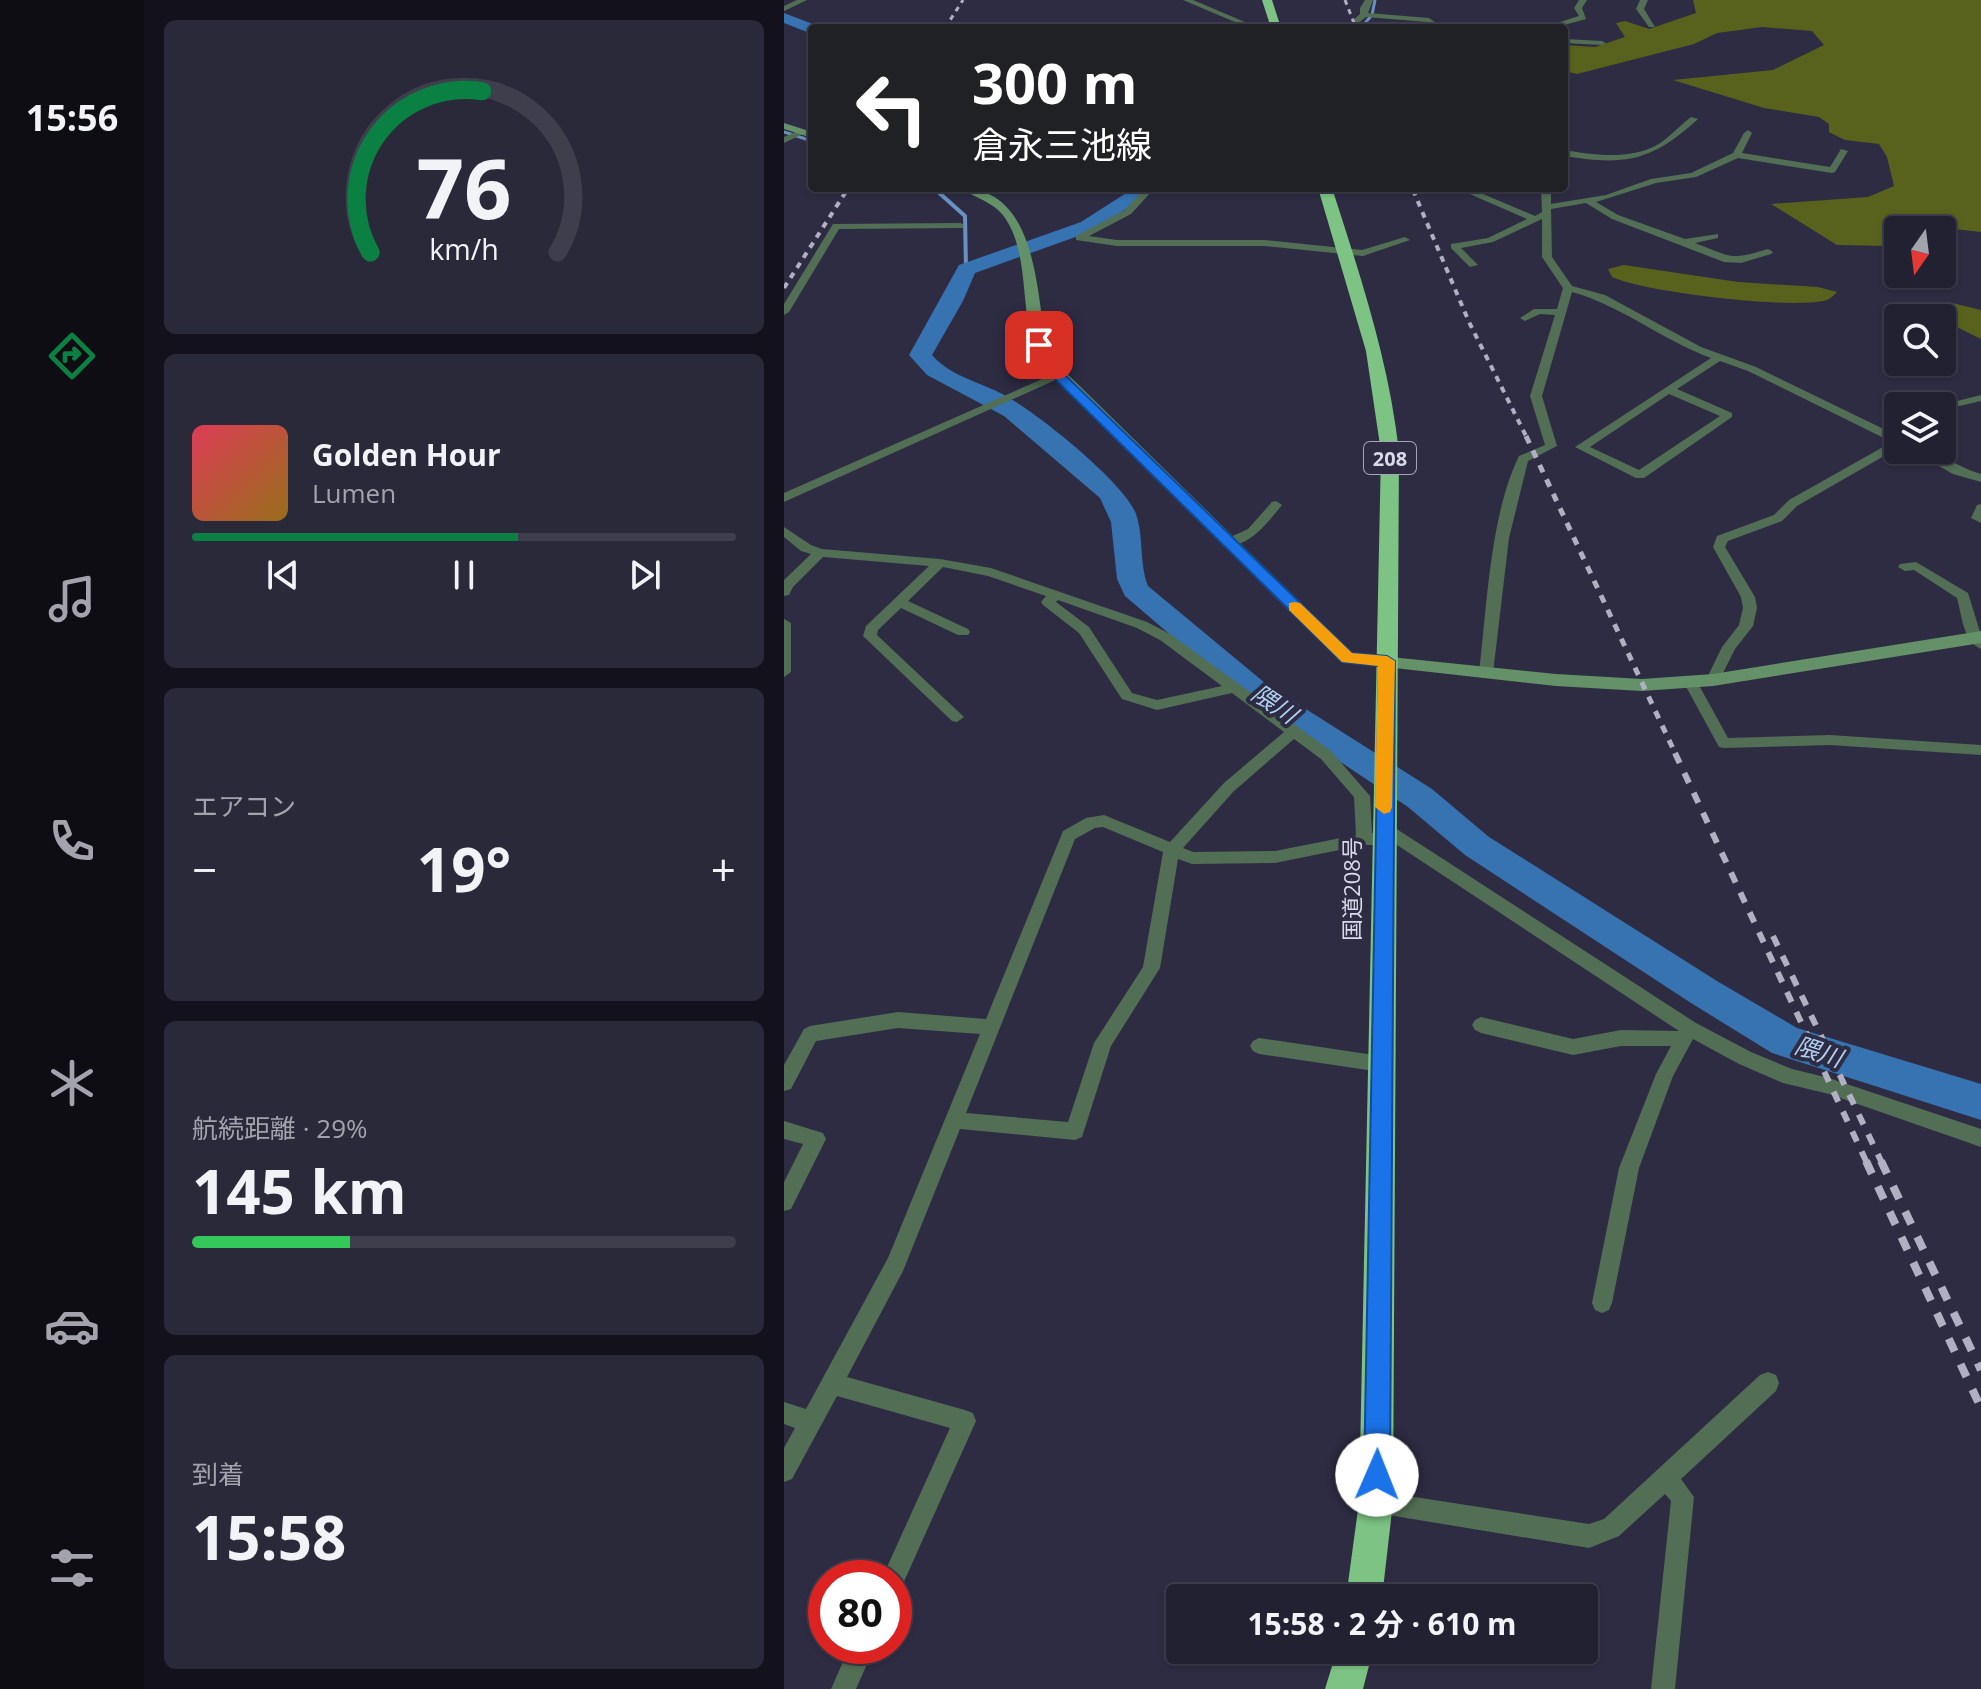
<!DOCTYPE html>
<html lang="ja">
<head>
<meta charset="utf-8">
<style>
	:root { --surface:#222132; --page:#2a293a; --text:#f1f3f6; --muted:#a2a3ac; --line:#3f3e4d; --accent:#0b8043 }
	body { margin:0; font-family:"Open Sans","Noto Sans JP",sans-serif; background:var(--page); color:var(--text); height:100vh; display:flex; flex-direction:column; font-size:30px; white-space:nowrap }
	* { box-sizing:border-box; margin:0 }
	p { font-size:26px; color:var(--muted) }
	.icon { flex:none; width:44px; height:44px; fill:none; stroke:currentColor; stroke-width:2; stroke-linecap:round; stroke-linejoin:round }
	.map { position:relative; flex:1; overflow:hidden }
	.panel { display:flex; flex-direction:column; gap:20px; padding:20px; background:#13121c; width:640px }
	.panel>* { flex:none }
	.top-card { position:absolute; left:24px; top:24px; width:760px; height:168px; border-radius:8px; box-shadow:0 2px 6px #0004,0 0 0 2px var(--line); background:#202124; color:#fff; overflow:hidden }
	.needle { width:52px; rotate:194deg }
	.tools { position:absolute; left:1100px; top:216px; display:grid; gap:16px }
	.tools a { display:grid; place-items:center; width:72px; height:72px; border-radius:8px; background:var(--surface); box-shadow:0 2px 6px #0004,0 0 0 2px var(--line); font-size:40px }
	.speed { position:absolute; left:24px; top:1560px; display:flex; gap:16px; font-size:40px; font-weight:700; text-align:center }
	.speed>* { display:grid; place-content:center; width:104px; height:104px; border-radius:50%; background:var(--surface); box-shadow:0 2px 6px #0004,0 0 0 2px var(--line); line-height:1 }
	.speed .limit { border:12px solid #d22; background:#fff; color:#111 }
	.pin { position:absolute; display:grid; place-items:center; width:68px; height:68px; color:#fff; margin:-34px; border-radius:16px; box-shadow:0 4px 12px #0006 }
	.me { position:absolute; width:88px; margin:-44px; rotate:1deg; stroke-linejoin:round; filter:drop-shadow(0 0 6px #0008) }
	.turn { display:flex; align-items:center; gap:28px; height:168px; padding:0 32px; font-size:36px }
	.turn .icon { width:104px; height:104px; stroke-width:2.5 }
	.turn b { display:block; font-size:56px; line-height:68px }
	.big { font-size:60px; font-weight:700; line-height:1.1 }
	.panel .widget { flex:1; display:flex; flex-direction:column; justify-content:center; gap:12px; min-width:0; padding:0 28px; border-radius:12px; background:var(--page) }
	.panel .dial { align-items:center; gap:0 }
	.dial svg { height:208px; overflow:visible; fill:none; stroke:var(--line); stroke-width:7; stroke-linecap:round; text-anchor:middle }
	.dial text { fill:var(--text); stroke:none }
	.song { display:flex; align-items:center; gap:24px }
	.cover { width:96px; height:96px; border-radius:12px; background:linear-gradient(135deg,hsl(350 70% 55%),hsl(40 70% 35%)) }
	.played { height:8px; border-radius:4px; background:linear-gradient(90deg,var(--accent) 60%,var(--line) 60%) }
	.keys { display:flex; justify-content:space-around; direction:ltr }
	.heat { display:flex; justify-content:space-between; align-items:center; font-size:44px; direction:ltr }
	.charge { height:12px; border-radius:6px; background:linear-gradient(90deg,#34c759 29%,var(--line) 0) }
	.trip { position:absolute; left:382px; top:1584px; width:432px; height:80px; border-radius:8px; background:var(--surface); box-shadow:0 2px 6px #0004,0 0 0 2px var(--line); font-weight:700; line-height:80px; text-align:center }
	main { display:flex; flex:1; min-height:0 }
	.menu { display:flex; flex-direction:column; width:144px; justify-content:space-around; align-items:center; background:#0e0d14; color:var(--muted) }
	.menu .icon { width:56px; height:56px }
	.menu .selected { color:var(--accent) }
	.menu b { font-size:36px; color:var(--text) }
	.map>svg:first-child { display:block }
	.forest { fill:#58621d }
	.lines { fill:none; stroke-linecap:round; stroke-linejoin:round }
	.stream-far1 { stroke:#6891c2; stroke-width:3 }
	.stream { stroke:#6891c2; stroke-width:4 }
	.river { fill:#3772b1; fill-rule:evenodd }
	.street { fill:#526e54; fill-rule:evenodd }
	.secondary { fill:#649168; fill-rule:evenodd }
	.highway { fill:#7dc484; fill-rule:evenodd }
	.rail-far4 { stroke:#b1b0c2; stroke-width:3; stroke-dasharray:5 5; stroke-linecap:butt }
	.rail-far3 { stroke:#b1b0c2; stroke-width:4; stroke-dasharray:6 6; stroke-linecap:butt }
	.rail-far2 { stroke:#b1b0c2; stroke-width:5; stroke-dasharray:8 8; stroke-linecap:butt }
	.rail-far1 { stroke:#b1b0c2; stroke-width:6; stroke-dasharray:11 11; stroke-linecap:butt }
	.rail { stroke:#b1b0c2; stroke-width:8; stroke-dasharray:14 14; stroke-linecap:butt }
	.route { fill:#1a73e8; stroke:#114b97; stroke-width:2 }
	.slow { fill:#f59e0b }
	.labels { text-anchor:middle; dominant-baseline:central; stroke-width:8; stroke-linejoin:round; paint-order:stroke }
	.shield { fill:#2e2c43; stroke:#a6a5b7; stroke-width:2 }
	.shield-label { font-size:20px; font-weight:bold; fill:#dad9e9 }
	.street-label { font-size:22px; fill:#dad9e9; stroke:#2e2c43 }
	.water-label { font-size:24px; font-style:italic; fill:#b1d0f3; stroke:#2e2c43 }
</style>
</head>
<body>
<main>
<nav class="menu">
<b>15:56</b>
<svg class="icon selected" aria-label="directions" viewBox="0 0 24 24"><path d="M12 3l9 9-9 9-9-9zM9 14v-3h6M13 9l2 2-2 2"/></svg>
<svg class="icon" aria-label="music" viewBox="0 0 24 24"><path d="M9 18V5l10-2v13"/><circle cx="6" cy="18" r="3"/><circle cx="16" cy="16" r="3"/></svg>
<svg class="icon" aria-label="phone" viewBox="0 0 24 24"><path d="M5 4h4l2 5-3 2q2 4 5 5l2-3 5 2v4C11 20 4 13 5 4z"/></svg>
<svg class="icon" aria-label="climate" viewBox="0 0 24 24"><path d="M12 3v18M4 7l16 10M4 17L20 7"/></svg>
<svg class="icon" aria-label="car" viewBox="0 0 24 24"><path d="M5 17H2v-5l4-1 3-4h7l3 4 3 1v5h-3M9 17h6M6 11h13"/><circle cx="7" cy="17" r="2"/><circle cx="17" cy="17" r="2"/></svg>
<svg class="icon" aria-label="filters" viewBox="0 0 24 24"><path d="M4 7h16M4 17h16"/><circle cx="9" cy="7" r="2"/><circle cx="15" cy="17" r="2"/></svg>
</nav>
<section class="panel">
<div class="widget dial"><svg viewBox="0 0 100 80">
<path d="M14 69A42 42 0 1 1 86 69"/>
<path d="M14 69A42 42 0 0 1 57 7" stroke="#0b8043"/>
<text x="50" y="56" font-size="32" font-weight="700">76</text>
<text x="50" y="72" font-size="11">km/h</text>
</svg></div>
<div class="widget">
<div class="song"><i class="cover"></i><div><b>Golden Hour</b><p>Lumen</p></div></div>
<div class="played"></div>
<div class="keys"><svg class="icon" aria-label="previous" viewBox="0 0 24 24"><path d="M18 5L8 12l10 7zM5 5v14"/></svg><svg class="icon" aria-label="pause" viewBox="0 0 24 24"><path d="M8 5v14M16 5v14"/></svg><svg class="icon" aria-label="next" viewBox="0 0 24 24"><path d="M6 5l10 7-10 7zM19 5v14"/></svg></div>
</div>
<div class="widget"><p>エアコン</p>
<div class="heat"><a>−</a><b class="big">19°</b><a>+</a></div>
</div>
<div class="widget"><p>航続距離 · 29%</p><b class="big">145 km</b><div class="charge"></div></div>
<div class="widget"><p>到着</p><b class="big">15:58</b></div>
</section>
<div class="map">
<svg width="1197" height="1689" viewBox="0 0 1197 1689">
	<rect width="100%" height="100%" fill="#2e2c43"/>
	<!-- forest -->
	<path class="forest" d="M909 0H1197V232L1145 226 1106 233 1109 246 1053 245 987 204 1084 197 1110 186 1103 157 1095 144 1061 140 1045 132V124L1035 117 980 108 889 80 989 70 1040 45 1028 31 978 27 933 33 910 44 793 74 780 71V45L811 47 841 37 832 23 841 21 865 29 912 13Z
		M840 265 954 282 1034 287 1053 292C1050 295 1046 299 1043 300 1010 310 860 292 828 277L824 269Z
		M1164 302 1197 310V339L1141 311Z"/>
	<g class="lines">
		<!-- stream-far1 -->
		<path class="stream-far1" d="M581 23 588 15 591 0
			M0 132 28 141
			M149 188 155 192"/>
		<!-- stream -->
		<path class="stream" d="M152 190 181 216 182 269"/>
		<!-- river -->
		<path class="river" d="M0 13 34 26 35 28H28V34L0 23Z
			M350 188H373L311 230 191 273 179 301 148 355C167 377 197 382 222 396 253 413 340 482 352 514 360 537 355 563 364 586L481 683 648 789 705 837 933 981 1013 1028 1197 1084V1120L988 1053 907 1003 681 855 624 807 459 697 341 596 333 579 327 522 316 498 220 416 143 375 125 355 175 265 297 222Z"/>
		<!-- street -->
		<path class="street" d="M13 0H23L0 11V6Z
			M399 0H409L475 28H465Z
			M581 0H589L584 13 645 18 655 25 651 27 643 22 582 17 568 28H560L576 14V8Z
			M795 0H803L798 8 802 19 769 28H757L795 16 790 8Z
			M856 0H864L860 9 871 27H865L852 9Z
			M780 39 818 41 822 43 818 45 780 43Z
			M907 117 914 119C868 161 842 166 780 156V150C809 155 846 160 873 145 885 138 895 126 907 117Z
			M16 130 23 132 0 143V137Z
			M964 130 968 133 958 153 1046 167 1057 149 1064 151 1051 172 1048 173 954 158 912 177 872 183 812 202 834 215 901 239 934 234V238L911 243C949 257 944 261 984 249L989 252 987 254 957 263 940 262 828 219 802 203 767 209 768 257 788 286 821 295 917 347 972 367 1114 436V448L1013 506 998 521 944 541 941 547 971 597 973 608 969 626 951 649 934 683H924L922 680 938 647 955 625 959 608 957 597 929 547 933 536 990 515 1005 500 1108 442 964 371 936 361 893 389 948 413V417L860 478H852L791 447 927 358C878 340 838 306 788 292L758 396 773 446 744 461 725 538 709 673 702 678 697 676 695 673C703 607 706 515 735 456L761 445 746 396 771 315 756 314 741 321 736 318 750 309H773L779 288 758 257V219L709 242 677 248 694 265 686 267 667 248V244L704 238 743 219 672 188H685L751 216 758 212 757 188H767V204L822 195 867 179 907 173 949 153 960 133ZM885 394 936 416 855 470 806 447Z
			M361 188 369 190 347 214 305 236 333 240H480L578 250 621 237 626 240 579 256 480 246H333L292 240V236L341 210Z
			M176 223 179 224V228L55 229 5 312 0 315V304L49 224Z
			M274 372 280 375 278 377 0 502V493Z
			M1197 395V401L1158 410V406H1153Z
			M1127 450C1152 450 1173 467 1197 474V482L1169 474Z
			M492 501 498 505C484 522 465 548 440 546V540L464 529 488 502Z
			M1197 504V523L1187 518 1193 505Z
			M0 527 27 545 38 549 156 559 207 568 363 622 386 634 547 751 586 796 588 833H595L591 828 593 824H605L912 1023 967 1052 1008 1069 1045 1078 1197 1129V1147L1045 1094 999 1083 955 1064 909 1039 889 1076 855 1168 828 1303 825 1310 818 1313 811 1310 808 1303 835 1168 872 1074 887 1046H837L789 1055 697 1033 691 1030 688 1025 691 1020 697 1017 789 1039 837 1030 895 1031 607 841 600 845H580L491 863 408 864 394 859 376 968 327 1046 298 1137 291 1140 176 1129 119 1271 63 1377 181 1410 189 1413 192 1421 118 1586 110 1590V1578H98L166 1428 53 1396 8 1479 0 1482V1448L11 1428 0 1424V1402L22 1409 104 1258 196 1034 114 1028 32 1041 7 1089 0 1091V1065L20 1029 26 1026 114 1012 202 1019 279 831 302 818 320 815 386 842 440 783 500 732 448 693 373 710 338 699 295 633 259 605 257 602 262 596 204 576 159 567 124 601 184 629 186 632 184 635H174L117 608 94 630 93 635 180 717 173 722 168 721 79 636 82 626 145 566 39 557 9 587 5 595 0 596V580L27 554 17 551 0 537ZM274 600 353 628 376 640 438 686 373 700 348 693 305 627 272 602ZM510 739 537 759 570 797 572 835 491 851 409 852 399 848 450 791ZM319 827 379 852 359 967 310 1043 284 1122 182 1113 291 839 311 828Z
			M1132 562 1184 593 1197 635V649C1179 641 1178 616 1173 598L1130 570 1121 571 1114 567 1116 564Z
			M0 619 7 623V672L0 677Z
			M906 676 911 678 944 738 1046 735 1197 745V755L1046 745 940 748 935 747 899 681Z
			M475 1038 597 1056 603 1058 606 1064 603 1070 597 1072 475 1054 469 1051 466 1046 469 1041Z
			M0 1121 39 1133 42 1139 7 1209 0 1211V1182L19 1144 0 1139Z
			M984 1372 992 1375 995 1383 992 1391 897 1479 910 1497 891 1689H867L887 1501 881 1494 835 1536 805 1548 592 1513 584 1510 581 1502 584 1494 592 1491 805 1524 820 1519 976 1375Z
			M66 1646H91L72 1689H47Z"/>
		<!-- secondary -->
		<path class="secondary" d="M0 123 28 132V138L0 129Z
			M176 188C253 188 252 290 262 345L267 358 568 653 772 674 858 679 929 674 1197 631V643L929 686 858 691 772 686 557 662 256 363C233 321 249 252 218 214 207 201 189 197 176 188Z"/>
		<!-- highway -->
		<path class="highway" d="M478 0H488L497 28H487Z
			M534 188H548C576 275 605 361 615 452L609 1502 598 1598H562L575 1502 597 452 582 351Z
			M553 1650H589L579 1689H541Z"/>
		<!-- rail-far4 -->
		<path class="rail-far4" d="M561 0 572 28
			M161 28 179 0
			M628 188 630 192
			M62 192 64 188"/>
		<!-- rail-far3 -->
		<path class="rail-far3" d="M629 190 685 322 743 438
			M0 288 63 190"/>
		<!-- rail-far2 -->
		<path class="rail-far2" d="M742 436 892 755"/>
		<!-- rail-far1 -->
		<path class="rail-far1" d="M891 753 1083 1163
			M989 936 1098 1163"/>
		<!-- rail -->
		<path class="rail" d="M1082 1161 1197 1408
			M1097 1161 1197 1370"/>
	</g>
	<!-- route -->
	<path class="route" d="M255 341 259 342 267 359 278 372 568 653 603 656 611 661 606 1475 602 1484 593 1488 584 1484 580 1475 595 666 558 662 269 377 255 360 249 345Z"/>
	<!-- slow -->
	<path class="slow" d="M511 602 516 603 568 653 603 656 611 661 608 807 606 812 600 814 591 807 594 666 558 662 505 610V603Z"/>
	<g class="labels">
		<!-- shield labels -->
		<rect class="shield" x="580" y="442" width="52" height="32" rx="6"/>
		<g class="shield-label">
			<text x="606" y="458">208</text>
		</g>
		<!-- street labels -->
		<g class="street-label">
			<text transform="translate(567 889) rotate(-90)">国道208号</text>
		</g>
		<!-- water labels -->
		<g class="water-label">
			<text transform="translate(491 703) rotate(34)">隈川</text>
			<text transform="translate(1035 1051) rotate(18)">隈川</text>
		</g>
	</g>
</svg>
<div class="tools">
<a><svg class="needle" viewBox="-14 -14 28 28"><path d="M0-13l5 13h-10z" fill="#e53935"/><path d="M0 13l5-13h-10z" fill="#a2a3ac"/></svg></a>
<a><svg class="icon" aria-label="search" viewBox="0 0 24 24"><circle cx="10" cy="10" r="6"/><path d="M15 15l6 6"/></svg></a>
<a><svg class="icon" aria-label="layers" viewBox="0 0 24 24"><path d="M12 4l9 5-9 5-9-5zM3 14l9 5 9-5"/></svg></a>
</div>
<div class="speed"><div class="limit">80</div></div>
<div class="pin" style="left:255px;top:345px;background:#d93025"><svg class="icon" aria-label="arrive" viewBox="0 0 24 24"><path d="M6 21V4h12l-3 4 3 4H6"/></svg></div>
<svg class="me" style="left:593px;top:1475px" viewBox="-20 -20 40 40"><circle r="19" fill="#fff"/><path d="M0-13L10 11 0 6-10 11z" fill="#1a73e8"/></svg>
<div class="trip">15:58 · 2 分 · 610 m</div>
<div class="top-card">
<div class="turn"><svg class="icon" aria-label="left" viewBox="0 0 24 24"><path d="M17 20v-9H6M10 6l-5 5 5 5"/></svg><div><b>300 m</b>倉永三池線</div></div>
</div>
</div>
</main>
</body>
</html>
